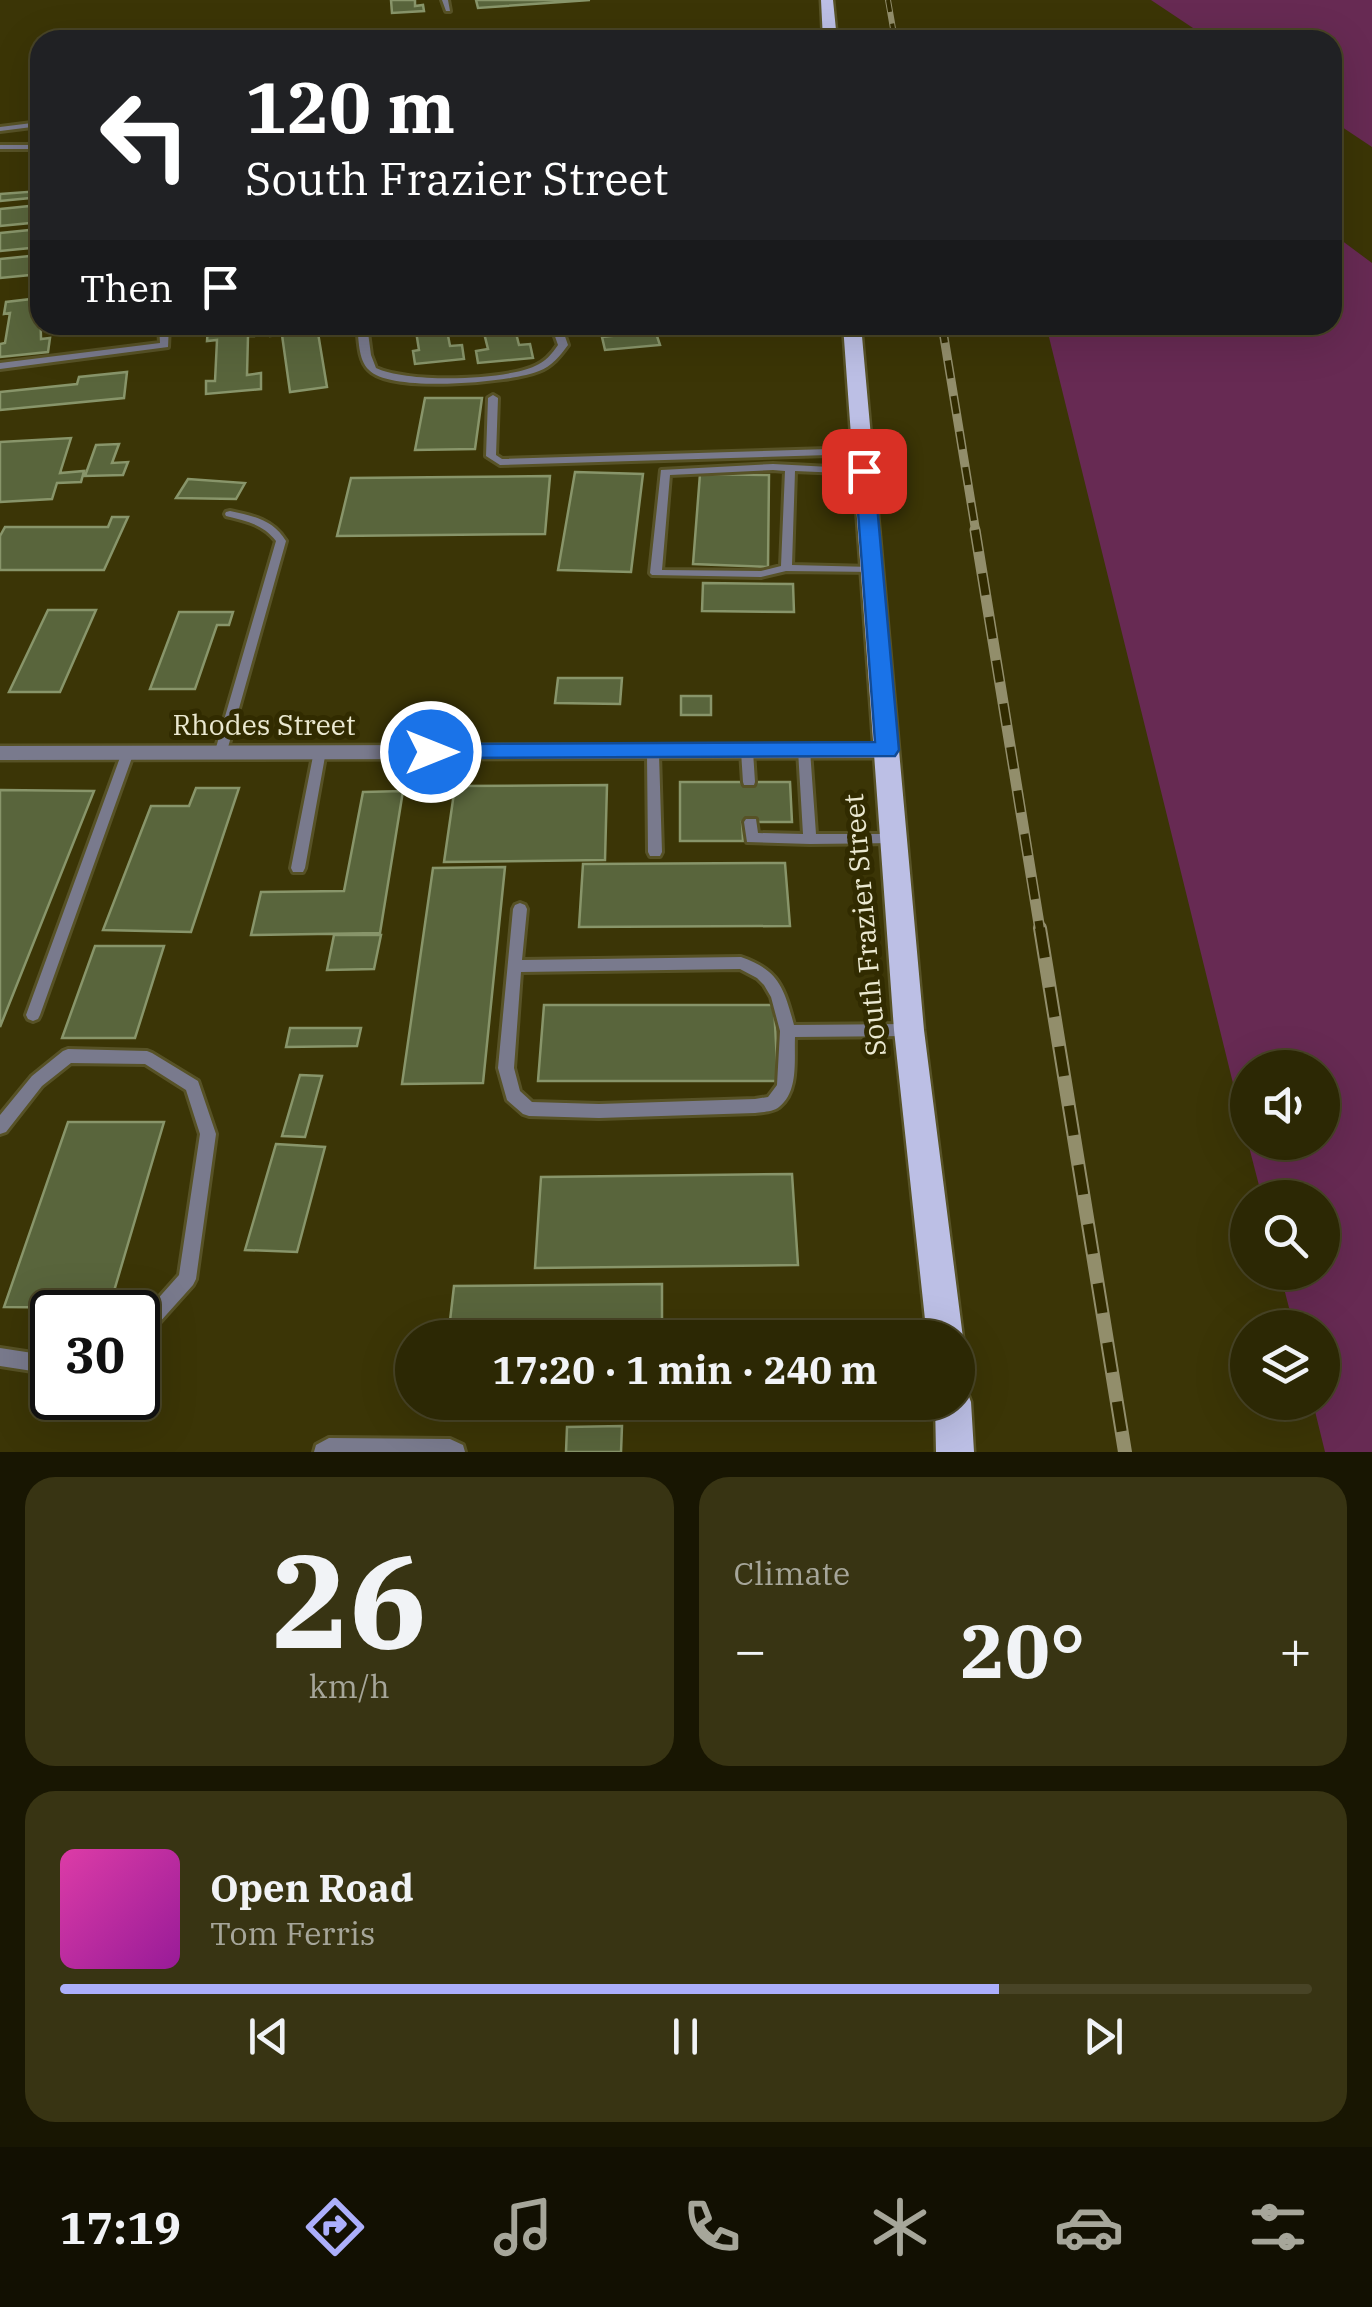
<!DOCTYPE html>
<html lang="en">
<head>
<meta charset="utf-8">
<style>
	:root { --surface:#2c2804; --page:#383413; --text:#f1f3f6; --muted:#a6a69a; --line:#484426; --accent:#acaffb }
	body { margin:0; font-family:"IBM Plex Serif",serif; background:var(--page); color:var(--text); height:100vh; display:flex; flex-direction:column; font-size:38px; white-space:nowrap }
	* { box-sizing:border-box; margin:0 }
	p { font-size:32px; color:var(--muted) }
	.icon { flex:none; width:55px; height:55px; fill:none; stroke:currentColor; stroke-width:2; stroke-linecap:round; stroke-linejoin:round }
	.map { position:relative; height:1452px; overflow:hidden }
	.sheet { display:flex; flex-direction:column; gap:25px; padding:25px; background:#181602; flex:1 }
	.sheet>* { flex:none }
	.guide { position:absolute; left:30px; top:30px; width:1312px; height:305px; border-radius:30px; box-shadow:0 10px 40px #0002,0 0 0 2px var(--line); background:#202124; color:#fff; overflow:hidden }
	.buttons { position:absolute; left:1230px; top:1050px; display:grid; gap:20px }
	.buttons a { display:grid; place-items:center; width:110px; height:110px; border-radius:50%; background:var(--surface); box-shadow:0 10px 40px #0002,0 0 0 2px var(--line); font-size:50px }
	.speed { position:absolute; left:30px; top:1290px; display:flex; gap:20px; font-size:50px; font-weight:700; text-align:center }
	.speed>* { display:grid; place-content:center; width:130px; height:130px; border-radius:50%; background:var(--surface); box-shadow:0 10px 40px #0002,0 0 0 2px var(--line); line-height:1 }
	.speed .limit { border:5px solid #111; border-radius:15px; background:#fff; color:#111 }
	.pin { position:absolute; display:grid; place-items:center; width:85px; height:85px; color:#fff; margin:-42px; border-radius:20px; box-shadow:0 5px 15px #0006 }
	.me { position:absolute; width:110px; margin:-55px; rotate:90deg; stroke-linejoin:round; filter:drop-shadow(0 0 8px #0008) }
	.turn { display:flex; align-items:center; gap:35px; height:210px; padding:0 50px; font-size:45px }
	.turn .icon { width:130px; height:130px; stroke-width:2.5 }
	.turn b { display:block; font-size:70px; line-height:85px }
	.then { display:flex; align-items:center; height:95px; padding:0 50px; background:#0003; gap:20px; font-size:38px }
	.big { font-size:75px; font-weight:800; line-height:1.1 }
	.sheet .tile { flex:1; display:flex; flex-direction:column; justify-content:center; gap:15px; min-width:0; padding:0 35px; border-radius:30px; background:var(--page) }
	.sheet .dial { align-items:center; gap:0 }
	.dial b { font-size:130px; line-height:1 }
	.song { display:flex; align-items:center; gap:30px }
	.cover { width:120px; height:120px; border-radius:15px; background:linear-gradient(135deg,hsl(320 70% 55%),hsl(300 70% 35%)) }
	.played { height:10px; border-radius:5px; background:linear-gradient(90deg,var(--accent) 75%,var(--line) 75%) }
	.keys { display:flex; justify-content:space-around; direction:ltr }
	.heat { display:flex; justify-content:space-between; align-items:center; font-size:55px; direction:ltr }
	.sheet .tiles { flex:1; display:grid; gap:25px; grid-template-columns:1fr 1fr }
	.tile:last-child { grid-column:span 2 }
	.trip { position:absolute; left:395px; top:1320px; width:580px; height:100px; border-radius:50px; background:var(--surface); box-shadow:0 10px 40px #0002,0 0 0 2px var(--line); font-weight:800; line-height:100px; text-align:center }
	.tab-bar { display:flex; height:160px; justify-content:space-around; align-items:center; background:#121002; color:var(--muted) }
	.tab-bar .icon { width:70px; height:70px }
	.tab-bar .active { color:var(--accent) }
	.tab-bar b { font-size:45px; color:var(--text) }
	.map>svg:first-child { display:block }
	.green { fill:#672a53 }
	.building { fill:#59653c; stroke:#88956a; stroke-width:2.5 }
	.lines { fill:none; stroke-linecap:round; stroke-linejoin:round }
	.service-casing { stroke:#575226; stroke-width:6 }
	.minor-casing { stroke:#575226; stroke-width:5 }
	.primary-casing { stroke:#575226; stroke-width:5 }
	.service { fill:#797a8d; fill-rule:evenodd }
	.minor { fill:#797a8d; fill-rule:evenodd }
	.primary { fill:#bcbfe5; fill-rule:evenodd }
	.rail-far3-casing { stroke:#928e6b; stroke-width:6 }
	.rail-far2-casing { stroke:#928e6b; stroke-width:9 }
	.rail-far1-casing { stroke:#928e6b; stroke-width:11 }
	.rail-casing { stroke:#928e6b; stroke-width:14 }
	.rail-far3 { stroke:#312b00; stroke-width:4; stroke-dasharray:12; stroke-linecap:butt }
	.rail-far2 { stroke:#312b00; stroke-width:6; stroke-dasharray:18; stroke-linecap:butt }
	.rail-far1 { stroke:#312b00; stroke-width:8; stroke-dasharray:22; stroke-linecap:butt }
	.rail { stroke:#312b00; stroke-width:10; stroke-dasharray:30; stroke-linecap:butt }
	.route { fill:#1a73e8; stroke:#114b97; stroke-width:2.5 }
	.labels { text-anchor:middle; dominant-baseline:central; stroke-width:10; stroke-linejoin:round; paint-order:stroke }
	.street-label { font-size:28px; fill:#ebe9d1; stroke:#312b00 }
</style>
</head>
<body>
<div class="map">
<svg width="1372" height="1452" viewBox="0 0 1372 1452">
	<rect width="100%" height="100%" fill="#3b3506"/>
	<!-- green -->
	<path class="green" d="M1151 0H1372V147L1333 121 1332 40H1211Z
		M1333 234 1372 263V1452H1325L1313 1403 1322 1402V1328L1294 1327 1280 1273 1322 1272V1198L1262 1197 1248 1143 1322 1142V1068H1248L1247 1140 1046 325H1332Z"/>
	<!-- building -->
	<path class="building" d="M391 0H415V6L423 5 424 11 392 13Z
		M476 0H590L478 8Z
		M40 191V197L0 201V194Z
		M40 205V222L0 226V209Z
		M40 229V247L0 251V233Z
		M40 255V274L0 278V259Z
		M40 298 41 339 50 338 48 352 0 357V344L5 343 10 313 4 314 6 302Z
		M255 325 254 336H248L247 375 261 373V389L206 394V381H215L217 340 207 341 208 328Z
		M268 325H324L317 327 327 387 290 392 282 335 270 336Z
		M415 325H446L450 346 462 345 464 359 415 364 413 351 419 350Z
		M482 325H514L519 345 530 344 533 358 478 363 476 351 488 349Z
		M608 325H644L646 331 655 330 660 345 605 350 602 337 612 336Z
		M700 325H733L736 331 705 335Z
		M127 372 124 398 0 410V392L77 384 79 377Z
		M425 398H482L475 449 415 450Z
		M71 438 60 473 84 471 81 482 57 483 52 499 0 502V442Z
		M119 444 112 463 128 462 123 475 85 476 96 445Z
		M575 472 643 474 631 572 558 570Z
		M700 474 769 475 768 567 693 564Z
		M550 476 545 534 337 536 351 478Z
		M188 479 245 483 236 499 176 498Z
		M112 517H128L104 570H0V536L5 527H108Z
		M703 583 793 584 794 612 702 611Z
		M48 610H96L60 692H9Z
		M179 612H233L229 625H217L195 689H150Z
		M558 678H622L620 704 555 703Z
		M681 696H711V715H681Z
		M680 782H790L792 822H742L743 841H680Z
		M607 785 605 860 444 862 455 786Z
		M196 788H239L191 932 103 930 151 806H189Z
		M0 790 94 791 0 1027Z
		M403 791 380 933 251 935 261 892 344 891 363 792Z
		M785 863 790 926 579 927 583 864Z
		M505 867 483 1083 402 1084 433 868Z
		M334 935H381L374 969 327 970Z
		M95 946H164L135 1038H62Z
		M544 1005H774L778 1081H538Z
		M290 1028H361L357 1046 286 1047Z
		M300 1075 322 1076 305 1137 282 1136Z
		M68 1122H164L109 1308 4 1307Z
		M276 1144 325 1147 297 1252 245 1250Z
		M792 1174 798 1265 535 1268 541 1177Z
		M662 1284V1338H448L454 1286Z
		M622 1426 621 1452H566L567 1427Z"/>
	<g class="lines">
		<!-- service casing -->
		<g class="service-casing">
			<path id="service" d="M442 0H448L450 11H446Z
				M40 122V126L0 131V127Z
				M0 145H40V149H0Z
				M159 325H169L168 347 0 369V363L160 343Z
				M357 325H367L371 355 376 368C407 383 503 381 535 366 545 362 552 354 558 345L551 325H561L568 345C560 356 552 366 539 371 510 383 390 393 369 370 358 360 359 339 357 325Z
				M493 395 498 398 496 455 502 459 862 448 867 451 862 454 500 465 486 456 488 398Z
				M773 464 868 469 869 471 864 474 795 471 792 565 872 567 878 570 876 572 786 571 761 577 652 575 650 573 661 470ZM773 470 785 471 781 566 761 571 662 570 670 475Z
				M230 511C254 516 273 520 286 541L227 751 221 755 215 751 276 541C263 524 246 521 226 516L225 514 226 512Z
				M804 746 810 750 816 834H893L898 835 900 839 898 843 810 844 747 842 744 822 746 819H756L758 833 803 834 798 750Z
				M320 747 326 751 305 868 303 872H293L291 868 314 751Z
				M747 747 753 751 755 782 754 785H744L743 782 741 751Z
				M128 748 134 752 40 1015 38 1019 33 1021 28 1019 26 1015 122 752Z
				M653 749 659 754 662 852 660 856H650L648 852 647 754Z
				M520 903 525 905 527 909 522 960 741 957C779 970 784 988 794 1025L909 1024 914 1026 917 1030 914 1034 909 1036 795 1037C794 1059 799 1092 779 1107 773 1112 762 1112 755 1113L599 1118 529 1116 523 1114 507 1100 498 1068 513 909 515 905ZM740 969 757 978 764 985 771 997 780 1031 777 1085 768 1097 755 1099 599 1104 532 1102 520 1091 514 1068 521 972Z
				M68 1049 147 1051 152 1053 198 1081 216 1134 196 1279 193 1285 158 1324 138 1335V1317L146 1312 179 1275 200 1134 186 1090 145 1064 71 1063 42 1086 6 1132 0 1134V1115L32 1076 63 1051Z
				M0 1348 52 1356V1374L0 1366Z
				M329 1438 450 1439 463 1445 465 1452H314L316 1445Z"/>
		</g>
		<!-- minor casing -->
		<g class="minor-casing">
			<path id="minor" d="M887 744 897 751 887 758 0 760V746Z"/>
		</g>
		<!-- primary casing -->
		<g class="primary-casing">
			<path id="primary" d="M821 0H833L837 40H823Z
				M843 325H861L924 1030 963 1338 958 1350V1338H927L894 1030Z
				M958 1386 966 1389 971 1402 974 1452H936L935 1402H958Z"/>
		</g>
		<!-- service -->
		<use href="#service" class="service"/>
		<!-- minor -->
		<use href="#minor" class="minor"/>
		<!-- primary -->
		<use href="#primary" class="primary"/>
		<!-- rail-far3 casing -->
		<g class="rail-far3-casing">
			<path id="rail-far3" d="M888 0 895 40"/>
		</g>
		<!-- rail-far2 casing -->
		<g class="rail-far2-casing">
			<path id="rail-far2" d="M942 325 976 533"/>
		</g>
		<!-- rail-far1 casing -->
		<g class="rail-far1-casing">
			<path id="rail-far1" d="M975 530 1040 930"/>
		</g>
		<!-- rail casing -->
		<g class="rail-casing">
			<path id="rail" d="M1040 928 1125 1452"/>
		</g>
		<!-- rail-far3 -->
		<use href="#rail-far3" class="rail-far3"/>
		<!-- rail-far2 -->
		<use href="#rail-far2" class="rail-far2"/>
		<!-- rail-far1 -->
		<use href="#rail-far1" class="rail-far1"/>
		<!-- rail -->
		<use href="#rail" class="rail"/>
	</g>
	<!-- route -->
	<path class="route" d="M864 465 874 471 899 750 895 756 423 758 419 752 423 746 431 744 875 742 855 471Z"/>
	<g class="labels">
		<!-- street labels -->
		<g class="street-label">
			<text x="264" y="724">Rhodes Street</text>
			<text transform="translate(864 925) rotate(-95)">South Frazier Street</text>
		</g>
	</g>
</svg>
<div class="buttons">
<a><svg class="icon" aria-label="sound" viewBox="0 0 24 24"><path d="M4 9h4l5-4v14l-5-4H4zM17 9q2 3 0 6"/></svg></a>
<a><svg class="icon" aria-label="search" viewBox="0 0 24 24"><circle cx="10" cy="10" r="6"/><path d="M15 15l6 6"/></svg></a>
<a><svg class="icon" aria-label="layers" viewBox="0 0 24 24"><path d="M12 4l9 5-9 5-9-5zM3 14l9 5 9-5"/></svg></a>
</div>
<div class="speed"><div class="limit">30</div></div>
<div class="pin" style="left:864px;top:471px;background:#d93025"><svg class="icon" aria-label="arrive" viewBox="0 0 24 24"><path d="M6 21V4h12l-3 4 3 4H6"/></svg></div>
<svg class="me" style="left:431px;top:752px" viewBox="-20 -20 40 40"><circle r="17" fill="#1a73e8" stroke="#fff" stroke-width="3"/><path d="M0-11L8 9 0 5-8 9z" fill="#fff"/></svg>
<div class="trip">17:20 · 1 min · 240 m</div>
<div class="guide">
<div class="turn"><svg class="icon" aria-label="left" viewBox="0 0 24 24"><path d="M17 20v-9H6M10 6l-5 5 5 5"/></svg><div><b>120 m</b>South Frazier Street</div></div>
<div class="then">Then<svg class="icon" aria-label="arrive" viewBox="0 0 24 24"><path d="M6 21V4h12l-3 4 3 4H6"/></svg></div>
</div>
</div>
<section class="sheet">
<div class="tiles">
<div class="tile dial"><b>26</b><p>km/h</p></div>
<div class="tile"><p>Climate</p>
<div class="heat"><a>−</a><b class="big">20°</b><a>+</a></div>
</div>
<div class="tile">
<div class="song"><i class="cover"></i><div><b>Open Road</b><p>Tom Ferris</p></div></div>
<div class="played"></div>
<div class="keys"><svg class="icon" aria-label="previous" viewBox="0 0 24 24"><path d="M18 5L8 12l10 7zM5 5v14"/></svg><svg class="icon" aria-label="pause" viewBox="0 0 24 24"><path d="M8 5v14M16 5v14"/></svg><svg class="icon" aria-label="next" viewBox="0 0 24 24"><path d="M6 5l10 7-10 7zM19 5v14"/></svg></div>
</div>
</div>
</section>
<nav class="tab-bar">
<b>17:19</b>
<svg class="icon active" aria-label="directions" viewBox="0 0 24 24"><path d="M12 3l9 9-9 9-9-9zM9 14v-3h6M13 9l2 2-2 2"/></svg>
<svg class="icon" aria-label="music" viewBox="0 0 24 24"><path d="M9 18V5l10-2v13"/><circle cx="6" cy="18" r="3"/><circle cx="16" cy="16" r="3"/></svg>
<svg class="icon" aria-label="phone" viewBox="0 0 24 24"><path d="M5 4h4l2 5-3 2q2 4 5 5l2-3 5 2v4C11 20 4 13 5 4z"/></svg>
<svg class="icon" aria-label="climate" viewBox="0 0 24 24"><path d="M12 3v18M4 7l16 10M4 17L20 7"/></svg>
<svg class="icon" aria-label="car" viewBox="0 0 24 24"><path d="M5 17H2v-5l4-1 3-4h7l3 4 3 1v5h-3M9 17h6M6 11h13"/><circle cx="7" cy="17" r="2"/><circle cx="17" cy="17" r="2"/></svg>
<svg class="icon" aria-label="filters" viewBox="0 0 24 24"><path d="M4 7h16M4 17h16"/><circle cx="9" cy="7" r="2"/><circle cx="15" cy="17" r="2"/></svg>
</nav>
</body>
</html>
